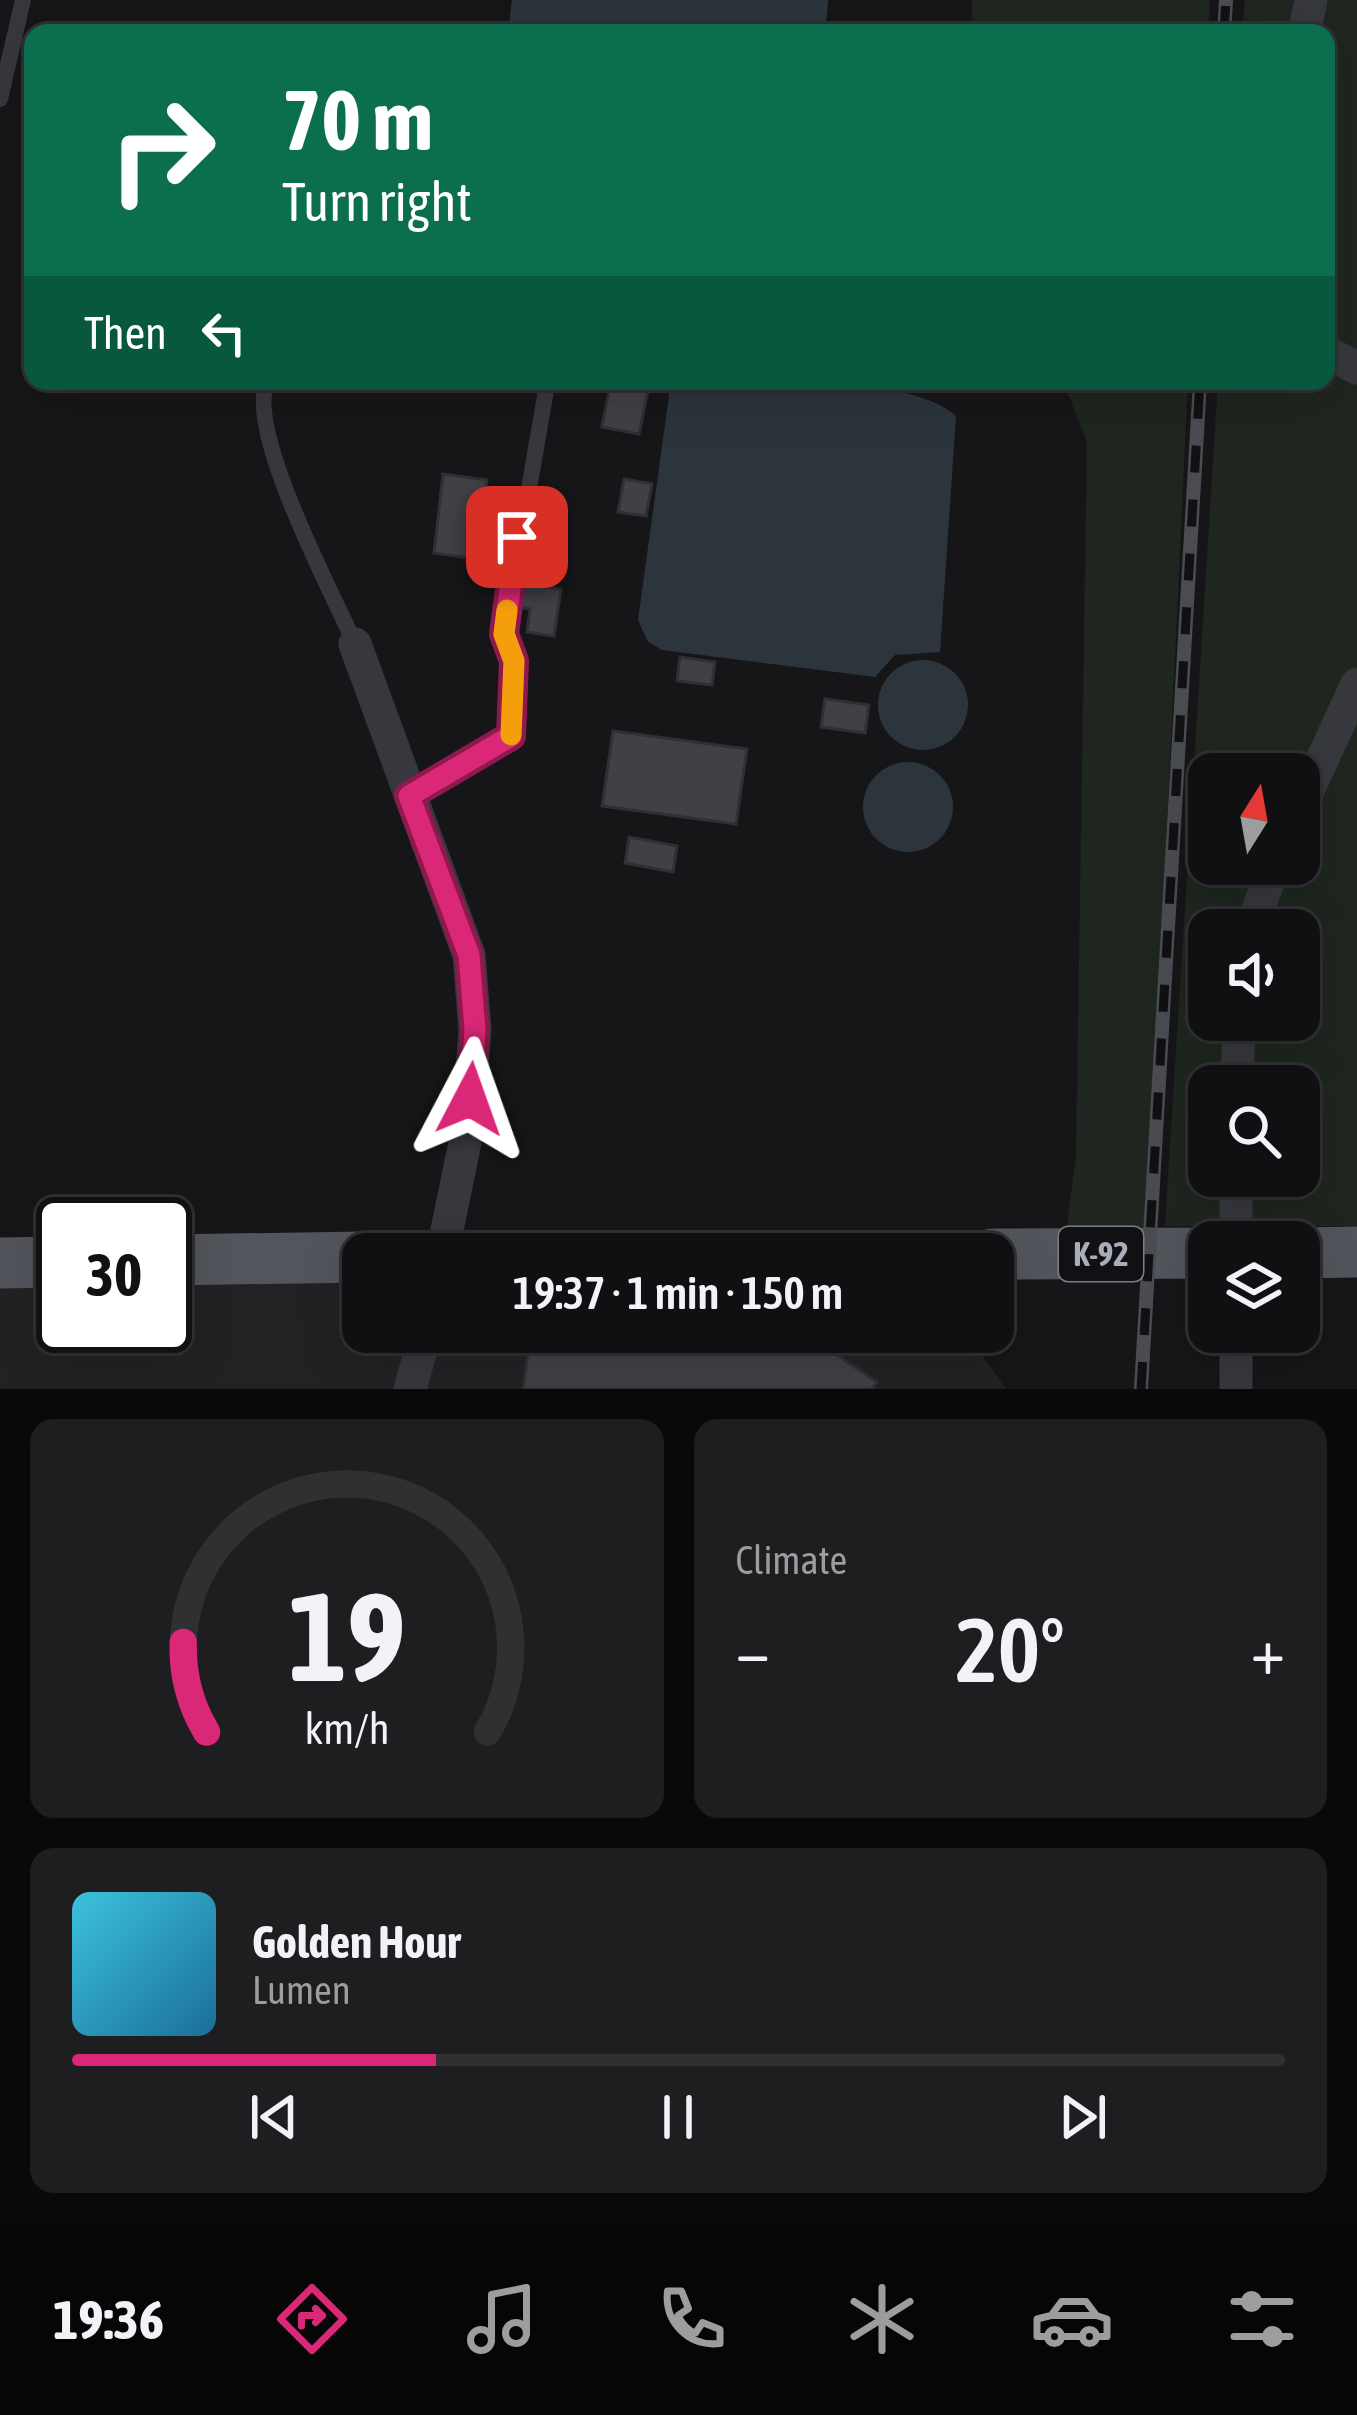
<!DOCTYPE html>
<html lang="en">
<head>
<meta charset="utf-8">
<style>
	:root { --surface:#101012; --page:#1e1e20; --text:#f1f3f6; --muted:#9c9d9f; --line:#303032; --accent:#db2777 }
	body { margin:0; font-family:"Asap Condensed",sans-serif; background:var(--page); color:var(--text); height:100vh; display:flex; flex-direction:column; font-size:45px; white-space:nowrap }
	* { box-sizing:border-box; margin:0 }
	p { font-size:39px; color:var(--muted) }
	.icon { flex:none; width:66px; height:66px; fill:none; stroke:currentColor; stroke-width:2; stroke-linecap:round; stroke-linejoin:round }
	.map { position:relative; height:1389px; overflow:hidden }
	.side { display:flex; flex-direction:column; gap:30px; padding:30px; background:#09090a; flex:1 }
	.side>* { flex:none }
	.guide { position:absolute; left:24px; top:24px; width:1311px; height:366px; border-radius:24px; box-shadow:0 12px 48px #0002,0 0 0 3px var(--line); background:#0b6e4f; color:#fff; overflow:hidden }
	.needle { width:78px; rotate:11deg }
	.fabs { position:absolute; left:1188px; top:753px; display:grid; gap:24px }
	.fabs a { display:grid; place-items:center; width:132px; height:132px; border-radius:24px; background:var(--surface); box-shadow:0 12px 48px #0002,0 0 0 3px var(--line); font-size:60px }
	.speed { position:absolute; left:36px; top:1197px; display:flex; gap:24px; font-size:60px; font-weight:700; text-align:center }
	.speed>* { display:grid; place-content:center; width:156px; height:156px; border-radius:50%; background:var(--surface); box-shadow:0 12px 48px #0002,0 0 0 3px var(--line); line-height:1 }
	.speed .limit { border:6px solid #111; border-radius:18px; background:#fff; color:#111 }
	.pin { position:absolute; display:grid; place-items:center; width:102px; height:102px; color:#fff; margin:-51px; border-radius:24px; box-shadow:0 6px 18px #0006 }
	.me { position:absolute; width:132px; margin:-66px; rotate:4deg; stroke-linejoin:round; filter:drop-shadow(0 0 9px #0008) }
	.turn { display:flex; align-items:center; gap:42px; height:252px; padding:0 60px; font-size:54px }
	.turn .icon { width:156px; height:156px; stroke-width:2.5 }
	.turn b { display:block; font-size:84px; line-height:102px }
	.then { display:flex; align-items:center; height:114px; padding:0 60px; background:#0003; gap:24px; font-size:45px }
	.big { font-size:90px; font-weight:600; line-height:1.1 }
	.side .tile { flex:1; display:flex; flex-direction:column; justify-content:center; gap:18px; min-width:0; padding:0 42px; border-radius:24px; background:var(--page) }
	.side .dial { align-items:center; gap:0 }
	.dial svg { height:312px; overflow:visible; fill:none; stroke:var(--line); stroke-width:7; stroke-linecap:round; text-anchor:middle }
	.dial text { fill:var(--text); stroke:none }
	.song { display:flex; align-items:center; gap:36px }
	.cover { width:144px; height:144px; border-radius:18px; background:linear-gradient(135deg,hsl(190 70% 55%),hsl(200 70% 35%)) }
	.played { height:12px; border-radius:6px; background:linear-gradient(90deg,var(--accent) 30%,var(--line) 30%) }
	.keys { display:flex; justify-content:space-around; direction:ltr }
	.heat { display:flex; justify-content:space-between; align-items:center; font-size:66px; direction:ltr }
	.side .tiles { flex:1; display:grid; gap:30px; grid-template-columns:1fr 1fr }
	.tile:last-child { grid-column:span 2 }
	.trip { position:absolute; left:342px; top:1233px; width:672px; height:120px; border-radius:24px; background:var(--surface); box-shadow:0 12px 48px #0002,0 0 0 3px var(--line); font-weight:600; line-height:120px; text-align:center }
	.tab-bar { display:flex; height:192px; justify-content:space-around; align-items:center; background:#060607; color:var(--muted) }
	.tab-bar .icon { width:84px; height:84px }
	.tab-bar .current { color:var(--accent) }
	.tab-bar b { font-size:54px; color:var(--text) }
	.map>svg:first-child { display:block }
	.built { fill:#222225 }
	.green { fill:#1e261f; fill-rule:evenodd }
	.water { fill:#2c353c }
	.building { fill:#404145; stroke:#303034; stroke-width:3 }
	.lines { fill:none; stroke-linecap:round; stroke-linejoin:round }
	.service { stroke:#37383d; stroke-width:16 }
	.minor { stroke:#37383d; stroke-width:33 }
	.primary { stroke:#53555c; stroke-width:51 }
	.rail-casing { stroke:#4a4c52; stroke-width:14 }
	.rail { stroke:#111113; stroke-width:9; stroke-dasharray:27; stroke-linecap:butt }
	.route-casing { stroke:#8e194d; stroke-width:30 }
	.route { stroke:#db2777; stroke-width:21 }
	.slow { stroke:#f59e0b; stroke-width:21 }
	.labels { text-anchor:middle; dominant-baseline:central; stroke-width:9; stroke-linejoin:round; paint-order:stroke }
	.shield { fill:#111113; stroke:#7b7e86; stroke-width:3 }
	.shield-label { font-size:33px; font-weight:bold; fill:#a8adb8 }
</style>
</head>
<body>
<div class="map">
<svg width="1357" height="1389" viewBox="0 0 1357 1389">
	<rect width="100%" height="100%" fill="#161618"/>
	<!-- built -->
	<path class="built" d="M63 1262V1326H165V1263L363 1268V1332H966L1006 1389H0V1263Z"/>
	<!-- green -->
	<path class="green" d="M972 0H1210L1208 33H971Z
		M1245 0H1357V1226H1165L1218 381H1326V33H1242ZM1209 774H1299V864H1209ZM1209 930H1299V1020H1209ZM1209 1086H1299V1176H1209Z
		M1063 381H1188L1148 1227 1067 1226 1076 1155 1087 442Z"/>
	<!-- water -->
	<path class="water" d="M512 0H828L825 33H508Z
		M671 381C737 381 909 372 956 416L940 652 895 655 875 677 662 650 648 642 638 620Z
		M878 705a45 45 0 1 1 90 0a45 45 0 1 1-90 0Z
		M863 807a45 45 0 1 1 90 0a45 45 0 1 1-90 0Z"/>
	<!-- building -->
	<path class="building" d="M611 381H650L639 434 602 427Z
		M443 474 487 480 478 559 434 553Z
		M624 479 652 484 646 516 618 512Z
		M516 583 561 589 554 636 527 632 530 609 513 606Z
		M680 657 715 662 712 685 677 681Z
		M825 699 869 705 865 733 821 727Z
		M613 731 747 749 736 824 602 806Z
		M629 837 677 846 673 872 625 863Z
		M531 1332H628L627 1339 742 1354 757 1332H803L877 1382 872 1389H523Z"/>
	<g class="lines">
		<!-- service -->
		<path class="service" d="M0 99 23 0
			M268 381C243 426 333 594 355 644
			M410 795 511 736 515 661 504 634 546 390 539 381"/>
		<!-- minor -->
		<path class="minor" d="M1304 33 1311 0
			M1326 352 1357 368
			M355 644 469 955 475 1030 467 1133 442 1254
			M1299 810 1357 684
			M1250 930 1275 864
			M1237 1086 1239 1020
			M1236 1242V1176
			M410 1389 426 1332
			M1236 1389V1332"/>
		<!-- primary -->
		<path class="primary" d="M1299 1253 1357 1252
			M993 1254 1209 1253
			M165 1260 363 1257
			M0 1263 63 1262"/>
		<!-- rail casing -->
		<g class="rail-casing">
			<path id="rail" d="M1224 33 1226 0
				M1141 1389 1200 381"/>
		</g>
		<!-- rail -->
		<use href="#rail" class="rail"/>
	</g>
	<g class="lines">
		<!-- route casing -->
		<g class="route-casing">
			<path id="route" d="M470 1099 475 1030 469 955 409 796 511 736 514 661 504 634 517 537"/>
		</g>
		<!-- route -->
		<use href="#route" class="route"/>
		<!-- slow -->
		<path class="slow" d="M507 610 504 634 514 661 511 735"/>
	</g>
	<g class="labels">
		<!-- shield labels -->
		<rect class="shield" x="1059" y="1227" width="84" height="54" rx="9"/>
		<g class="shield-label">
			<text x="1101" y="1254">K-92</text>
		</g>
	</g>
</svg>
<div class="fabs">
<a><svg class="needle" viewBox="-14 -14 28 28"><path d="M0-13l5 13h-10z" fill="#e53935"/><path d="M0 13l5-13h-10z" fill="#9c9d9f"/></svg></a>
<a><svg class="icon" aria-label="sound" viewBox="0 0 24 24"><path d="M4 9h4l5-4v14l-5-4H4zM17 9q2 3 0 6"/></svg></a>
<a><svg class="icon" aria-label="search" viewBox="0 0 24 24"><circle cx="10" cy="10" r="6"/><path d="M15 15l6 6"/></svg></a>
<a><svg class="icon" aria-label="layers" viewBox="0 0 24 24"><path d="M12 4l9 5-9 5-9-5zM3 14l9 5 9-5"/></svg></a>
</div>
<div class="speed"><div class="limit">30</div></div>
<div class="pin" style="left:517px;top:537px;background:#d93025"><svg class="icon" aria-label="arrive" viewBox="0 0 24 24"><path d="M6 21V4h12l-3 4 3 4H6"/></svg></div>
<svg class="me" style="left:470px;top:1099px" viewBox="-20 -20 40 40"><path d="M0-17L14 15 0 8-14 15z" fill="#db2777" stroke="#fff" stroke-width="4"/></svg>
<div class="trip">19:37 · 1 min · 150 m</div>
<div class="guide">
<div class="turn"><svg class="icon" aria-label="right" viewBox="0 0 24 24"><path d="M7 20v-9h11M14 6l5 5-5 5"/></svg><div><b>70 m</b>Turn right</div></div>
<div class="then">Then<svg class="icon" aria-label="left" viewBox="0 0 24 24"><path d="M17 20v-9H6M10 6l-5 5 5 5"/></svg></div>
</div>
</div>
<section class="side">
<div class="tiles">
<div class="tile dial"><svg viewBox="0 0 100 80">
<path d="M14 69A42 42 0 1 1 86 69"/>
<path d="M14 69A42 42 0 0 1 8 46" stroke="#db2777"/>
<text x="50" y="56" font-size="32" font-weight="700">19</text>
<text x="50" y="72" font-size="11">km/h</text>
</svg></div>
<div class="tile"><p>Climate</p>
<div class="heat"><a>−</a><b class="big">20°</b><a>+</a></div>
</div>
<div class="tile">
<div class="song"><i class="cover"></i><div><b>Golden Hour</b><p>Lumen</p></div></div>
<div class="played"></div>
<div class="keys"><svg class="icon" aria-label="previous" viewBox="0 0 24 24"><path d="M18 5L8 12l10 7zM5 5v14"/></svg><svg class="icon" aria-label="pause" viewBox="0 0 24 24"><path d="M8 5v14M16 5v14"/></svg><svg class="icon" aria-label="next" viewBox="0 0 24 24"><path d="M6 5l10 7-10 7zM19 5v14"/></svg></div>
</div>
</div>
</section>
<nav class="tab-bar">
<b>19:36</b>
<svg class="icon current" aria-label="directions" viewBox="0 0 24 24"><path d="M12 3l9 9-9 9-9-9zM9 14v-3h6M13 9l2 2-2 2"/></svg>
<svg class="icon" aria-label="music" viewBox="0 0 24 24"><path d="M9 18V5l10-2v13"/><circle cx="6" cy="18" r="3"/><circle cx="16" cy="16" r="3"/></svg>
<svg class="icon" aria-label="phone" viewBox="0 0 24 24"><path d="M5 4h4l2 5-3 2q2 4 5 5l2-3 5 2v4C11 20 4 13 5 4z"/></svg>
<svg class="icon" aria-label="climate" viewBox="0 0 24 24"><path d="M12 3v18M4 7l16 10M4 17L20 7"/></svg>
<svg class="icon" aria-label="car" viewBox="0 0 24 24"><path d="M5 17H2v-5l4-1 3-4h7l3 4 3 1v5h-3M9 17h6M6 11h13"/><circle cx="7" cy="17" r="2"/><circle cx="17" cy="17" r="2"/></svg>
<svg class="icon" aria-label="filters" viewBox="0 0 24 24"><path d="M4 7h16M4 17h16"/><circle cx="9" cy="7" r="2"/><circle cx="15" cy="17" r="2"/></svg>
</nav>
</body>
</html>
